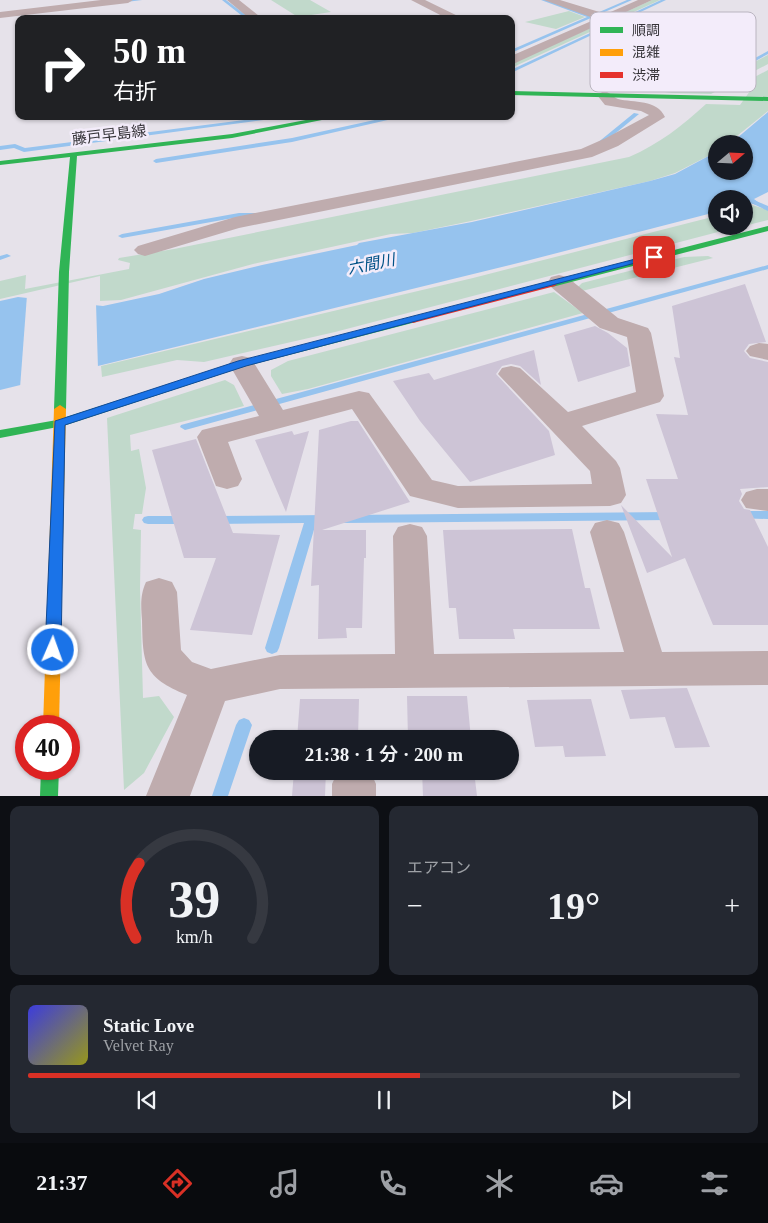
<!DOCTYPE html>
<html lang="ja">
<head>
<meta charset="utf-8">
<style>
	:root { --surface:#171b24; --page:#242831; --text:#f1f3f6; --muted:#9ea1a6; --line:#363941; --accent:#d93025 }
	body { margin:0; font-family:"Times New Roman","Noto Sans JP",serif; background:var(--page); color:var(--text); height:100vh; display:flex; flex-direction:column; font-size:19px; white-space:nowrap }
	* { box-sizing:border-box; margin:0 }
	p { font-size:16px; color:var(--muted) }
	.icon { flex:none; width:28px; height:28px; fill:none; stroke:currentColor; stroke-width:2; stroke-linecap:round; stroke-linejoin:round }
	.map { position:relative; height:796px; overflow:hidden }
	.side { display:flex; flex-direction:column; gap:10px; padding:10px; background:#0d0f14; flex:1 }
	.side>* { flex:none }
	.top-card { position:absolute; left:15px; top:15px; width:500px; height:105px; border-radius:10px; box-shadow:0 1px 4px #0004; background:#202124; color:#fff; overflow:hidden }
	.needle { width:32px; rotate:71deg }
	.tools { position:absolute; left:708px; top:135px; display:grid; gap:10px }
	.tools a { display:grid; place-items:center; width:45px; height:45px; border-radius:50%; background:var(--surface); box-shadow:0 1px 4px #0004; font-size:25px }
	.speed { position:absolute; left:15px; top:715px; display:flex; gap:10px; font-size:25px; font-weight:700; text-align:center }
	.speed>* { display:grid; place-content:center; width:65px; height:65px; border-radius:50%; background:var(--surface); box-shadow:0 1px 4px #0004; line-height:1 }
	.speed .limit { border:8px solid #d22; background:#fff; color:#111 }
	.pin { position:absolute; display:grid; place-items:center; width:42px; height:42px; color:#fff; margin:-21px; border-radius:10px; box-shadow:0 2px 8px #0006 }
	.me { position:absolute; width:55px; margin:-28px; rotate:2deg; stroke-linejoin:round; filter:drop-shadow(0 0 4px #0008) }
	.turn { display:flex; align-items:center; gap:18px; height:105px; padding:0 15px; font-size:22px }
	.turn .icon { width:65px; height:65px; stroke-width:2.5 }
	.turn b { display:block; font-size:35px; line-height:42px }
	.big { font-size:38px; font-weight:600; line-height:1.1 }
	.side .tile { flex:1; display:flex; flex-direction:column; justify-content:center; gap:8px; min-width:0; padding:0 18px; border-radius:10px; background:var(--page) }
	.side .dial { align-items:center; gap:0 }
	.dial svg { height:130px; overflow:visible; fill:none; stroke:var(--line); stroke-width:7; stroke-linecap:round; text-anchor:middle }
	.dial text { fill:var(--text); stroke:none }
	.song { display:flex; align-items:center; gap:15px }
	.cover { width:60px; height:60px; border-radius:8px; background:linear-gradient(135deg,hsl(240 70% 55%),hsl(60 70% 35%)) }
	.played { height:5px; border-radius:2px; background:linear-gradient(90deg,var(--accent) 55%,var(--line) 55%) }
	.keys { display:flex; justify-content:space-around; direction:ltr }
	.heat { display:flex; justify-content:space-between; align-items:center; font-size:28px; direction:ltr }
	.side .tiles { flex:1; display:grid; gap:10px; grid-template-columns:1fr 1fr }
	.tile:last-child { grid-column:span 2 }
	.trip { position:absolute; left:249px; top:730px; width:270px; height:50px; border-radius:25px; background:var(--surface); box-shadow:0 1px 4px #0004; font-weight:600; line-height:50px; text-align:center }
	.tab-bar { display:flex; height:80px; justify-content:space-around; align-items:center; background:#090b0e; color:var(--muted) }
	.tab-bar .icon { width:35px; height:35px }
	.tab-bar .current { color:var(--accent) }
	.tab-bar b { font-size:22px; color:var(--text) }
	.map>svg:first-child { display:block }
	.green { fill:#c1d9cb }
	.water { fill:#96c3ee }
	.pier { fill:#e6e2ea }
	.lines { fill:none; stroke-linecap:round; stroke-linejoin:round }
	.stream { fill:#96c3ee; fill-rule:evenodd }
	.building { fill:#cdc4d6 }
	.street { fill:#bfacae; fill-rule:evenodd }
	.fast { fill:#30b455; fill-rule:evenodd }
	.slow { fill:#ff9f0a; fill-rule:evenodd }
	.jam { fill:#e5322d; fill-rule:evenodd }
	.route { fill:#1a73e8; stroke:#114b97 }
	.labels { text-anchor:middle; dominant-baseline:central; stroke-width:5; stroke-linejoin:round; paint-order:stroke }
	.far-street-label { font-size:15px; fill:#363439; stroke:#f3ecfa }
	.far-water-label { font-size:16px; font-style:italic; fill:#015287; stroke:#f3ecfa }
	.key { fill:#f3ecfa; stroke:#bab5c0; stroke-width:1 }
	.key-label { font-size:14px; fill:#363439 }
</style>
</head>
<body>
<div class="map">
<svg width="768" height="796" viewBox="0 0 768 796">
	<rect width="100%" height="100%" fill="#e6e2ea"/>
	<!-- green -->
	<path class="green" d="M271 0H310L331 12 298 17Z
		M652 0H660L511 68V64Z
		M569 11 585 17 556 29 525 22Z
		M768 55V64L711 94 665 93C704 88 734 73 768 55Z
		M768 70V111L727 144H716L714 153 675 173 650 181 471 221 413 233 391 234 253 264 121 300 100 301V276L0 299V281L26 275 25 289 129 269 130 263 118 260 119 258 174 249 629 157C659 144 682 126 706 104L740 105 750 91 732 89Z
		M749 204 768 210V220L744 226V206Z
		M716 216V226H741L335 332 204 362 177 360 102 377 101 366 473 278Z
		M708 256 713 258 582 291 578 287 582 283 684 257Z
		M554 292 583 313 308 389 282 394 271 376V370L288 361Z
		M225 380 234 385 244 406 130 435 131 451 139 449 146 488 142 514H135L133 529 141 530 140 589 143 698 159 696 174 717 144 773 124 790 107 418Z"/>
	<!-- water -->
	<path class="water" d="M768 112V192L754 199 763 206 744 202V199H716V212L530 260 0 390V301L18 297 103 306 159 294 204 279 262 265 357 245 359 243 472 222 650 181 675 174 716 152V171H744V144H730Z"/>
	<!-- pier -->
	<path class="pier" d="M27 295 96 303 98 369 20 388Z"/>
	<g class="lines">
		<!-- stream -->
		<path class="stream" d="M127 0H142L118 3 116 2Z
			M222 0H226L251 19H246Z
			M541 0H547L590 16 627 0H632L511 53V50L587 17Z
			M661 0H666L511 73V70Z
			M768 51V54L727 77 691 90 621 92 618 90 621 88 688 87 723 75Z
			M511 102 515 103 511 106Z
			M634 113 639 114 600 146H596V144Z
			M276 116H294L24 152 14 148 0 150V146L15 144 25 148Z
			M393 116H405L292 142 156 163 153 161 156 159 292 138Z
			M751 199 768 206V211L749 202 748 201Z
			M239 213H256L260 215 256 217H239L122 238 118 236 122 234Z
			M7 254 11 256 0 260V256Z
			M768 265V269L189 429 185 430 180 427 181 425Z
			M739 511H768V519L735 518 733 515 735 512Z
			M672 512 676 513 678 516 676 519 672 520 344 523 340 522 338 519 340 516 344 515Z
			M327 515 331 516 333 519 331 522 316 523 279 648 277 652 272 654 267 652 265 648 304 523 214 524 210 523 208 520 210 517 214 516Z
			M148 516H185L189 517 191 520 189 523 185 524H148L144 523 142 520 144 517Z
			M244 718 249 720 252 725 228 796H212L236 725 239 720Z"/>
	</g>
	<!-- building -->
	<path class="building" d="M745 284 766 342 749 344 744 351 750 358 768 362V487L740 489 742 494 739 501 744 509 750 510 768 547V625H713L685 558 647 573 621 505 672 557 646 479H678L656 414 688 415 674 357 680 358 672 306Z
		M595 326 608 333 627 348 630 366 578 382 564 335Z
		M534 350 541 385 520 366 511 364 502 366 496 374 549 431 555 455 470 482 420 421 393 381 429 373 434 380Z
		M351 421H358L410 502 322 530H366V558H364L362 628H346L347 638 318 639 319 585 311 586 319 430Z
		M292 431 294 435 309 431 286 512 255 440Z
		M196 439 233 533 280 535 252 635 190 630 216 558H184L152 450Z
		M572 529 585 588H590L600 629H513L515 639H459L456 608H449L443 530Z
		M687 688 710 747 675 748 665 717 630 719 621 690Z
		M407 696H467L471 739H408Z
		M300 699H359L358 739H297Z
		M591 699 606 756 565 757 563 746 535 747 527 700Z
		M294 771H326L325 796H292Z
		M422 771H474L477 796H423Z"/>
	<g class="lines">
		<!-- street -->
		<path class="street" d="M101 0H133L128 3 0 18V12Z
			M227 0H239L263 19H250Z
			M411 0H425L464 19H448Z
			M544 0H560L606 14 638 0H652L511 65V56L596 19Z
			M604 91C610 92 612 97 618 99 634 103 657 99 665 117L618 146 592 157 239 228 145 256 138 254 134 250 138 246 235 217 581 149 606 138 649 115 641 111 605 105 597 95Z
			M559 275 567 277 618 318 648 328 651 333 664 396 660 402 582 426 616 461 620 468 626 495 621 503 610 506 458 508 410 496 352 409 228 442 242 479 238 486 227 489 216 486 197 437 202 430 259 416 229 364 233 358 242 356 251 358 283 410 359 391 369 393 432 480 458 486 592 484 590 471 498 374 502 368 511 366 520 368 568 412 636 392 627 337 600 328 551 287 548 282 551 277Z
			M759 343 768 344V360L750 356 746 351 750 346Z
			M757 489H768V511L746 508 741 500 746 492Z
			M607 520 619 523 624 532 662 652 768 651V685L280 689 225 701 190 796H146L187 695C143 677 143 664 142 620 141 606 140 595 146 582L159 578 172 582 177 592 181 650 192 662 211 669 280 655 395 654 393 536 398 527 410 524 422 527 427 536 434 654 624 652 590 532 595 523Z
			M338 771H370L376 784V796H332V784Z"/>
		<!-- fast -->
		<path class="fast" d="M511 91 768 97V101L511 95Z
			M327 116H342L232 138 77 156 69 272 66 409 64 411H56L54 409 59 272 70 157 0 165V161L232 134Z
			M768 226V231L552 287 547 284 549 282Z
			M413 317 418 320 416 322 246 366 63 426 0 438V430L57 420 238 362Z
			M41 769H59L58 796H40Z"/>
		<!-- slow -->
		<path class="slow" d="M60 405 66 409 59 726H43L54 409Z"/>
		<!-- jam -->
		<path class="jam" d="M552 281 557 284 555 286 413 323 408 320 410 318Z"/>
	</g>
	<!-- route -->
	<path class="route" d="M651 255 658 257 246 366 65 425 61 650 58 655 53 657 47 655 45 650 55 421 238 361Z"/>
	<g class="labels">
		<!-- far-street labels -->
		<g class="far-street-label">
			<text transform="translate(109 135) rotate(-7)">藤戸早島線</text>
		</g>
		<!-- far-water labels -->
		<g class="far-water-label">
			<text transform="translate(371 264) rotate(-11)">六間川</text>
		</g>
	</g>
	<!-- legend -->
	<rect x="590" y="12" width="166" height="80" rx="8" class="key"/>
	<rect x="600" y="27" width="23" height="6" fill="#30b455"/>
	<rect x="600" y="49" width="23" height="7" fill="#ff9f0a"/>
	<rect x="600" y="72" width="23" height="6" fill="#e5322d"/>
	<g class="key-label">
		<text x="632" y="35">順調</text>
		<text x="632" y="57">混雑</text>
		<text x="632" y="80">渋滞</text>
	</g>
</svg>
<div class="tools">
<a><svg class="needle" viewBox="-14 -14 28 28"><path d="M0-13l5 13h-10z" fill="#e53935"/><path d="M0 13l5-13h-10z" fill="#9ea1a6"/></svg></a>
<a><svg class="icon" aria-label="sound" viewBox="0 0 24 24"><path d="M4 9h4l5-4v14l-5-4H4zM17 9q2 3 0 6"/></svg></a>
</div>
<div class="speed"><div class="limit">40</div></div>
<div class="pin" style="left:654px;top:257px;background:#d93025"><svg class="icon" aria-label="arrive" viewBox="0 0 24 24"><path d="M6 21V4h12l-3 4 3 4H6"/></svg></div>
<svg class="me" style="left:53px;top:650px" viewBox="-20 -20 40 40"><circle r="17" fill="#1a73e8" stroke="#fff" stroke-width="3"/><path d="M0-11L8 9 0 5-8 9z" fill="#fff"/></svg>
<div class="trip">21:38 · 1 分 · 200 m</div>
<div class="top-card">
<div class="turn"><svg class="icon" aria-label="right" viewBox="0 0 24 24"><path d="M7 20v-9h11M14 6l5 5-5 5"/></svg><div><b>50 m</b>右折</div></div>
</div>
</div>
<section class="side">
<div class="tiles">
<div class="tile dial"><svg viewBox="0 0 100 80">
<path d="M14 69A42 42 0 1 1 86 69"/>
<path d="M14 69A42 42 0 0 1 16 23" stroke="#d93025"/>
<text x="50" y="56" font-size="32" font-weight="700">39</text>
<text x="50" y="72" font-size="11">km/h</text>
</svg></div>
<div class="tile"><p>エアコン</p>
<div class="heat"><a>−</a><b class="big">19°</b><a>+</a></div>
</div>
<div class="tile">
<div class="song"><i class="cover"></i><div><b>Static Love</b><p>Velvet Ray</p></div></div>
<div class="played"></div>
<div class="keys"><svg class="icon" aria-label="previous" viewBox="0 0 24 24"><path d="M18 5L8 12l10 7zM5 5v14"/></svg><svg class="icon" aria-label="pause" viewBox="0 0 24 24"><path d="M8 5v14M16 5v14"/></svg><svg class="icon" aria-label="next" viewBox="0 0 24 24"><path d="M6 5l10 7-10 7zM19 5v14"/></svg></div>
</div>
</div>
</section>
<nav class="tab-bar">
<b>21:37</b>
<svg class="icon current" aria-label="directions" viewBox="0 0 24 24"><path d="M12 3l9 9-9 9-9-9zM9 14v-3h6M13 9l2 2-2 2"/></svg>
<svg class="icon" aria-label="music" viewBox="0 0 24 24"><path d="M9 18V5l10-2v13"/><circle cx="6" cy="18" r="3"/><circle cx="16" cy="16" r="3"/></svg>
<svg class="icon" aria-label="phone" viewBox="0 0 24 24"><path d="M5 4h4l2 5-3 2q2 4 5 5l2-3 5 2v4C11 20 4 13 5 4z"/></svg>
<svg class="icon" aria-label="climate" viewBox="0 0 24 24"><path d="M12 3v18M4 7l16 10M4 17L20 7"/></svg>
<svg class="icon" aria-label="car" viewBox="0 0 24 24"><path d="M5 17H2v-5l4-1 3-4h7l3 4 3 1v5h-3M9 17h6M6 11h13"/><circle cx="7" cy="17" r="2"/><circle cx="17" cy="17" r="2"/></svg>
<svg class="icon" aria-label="filters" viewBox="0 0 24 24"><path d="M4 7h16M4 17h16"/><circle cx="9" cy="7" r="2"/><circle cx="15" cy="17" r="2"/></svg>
</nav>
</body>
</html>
